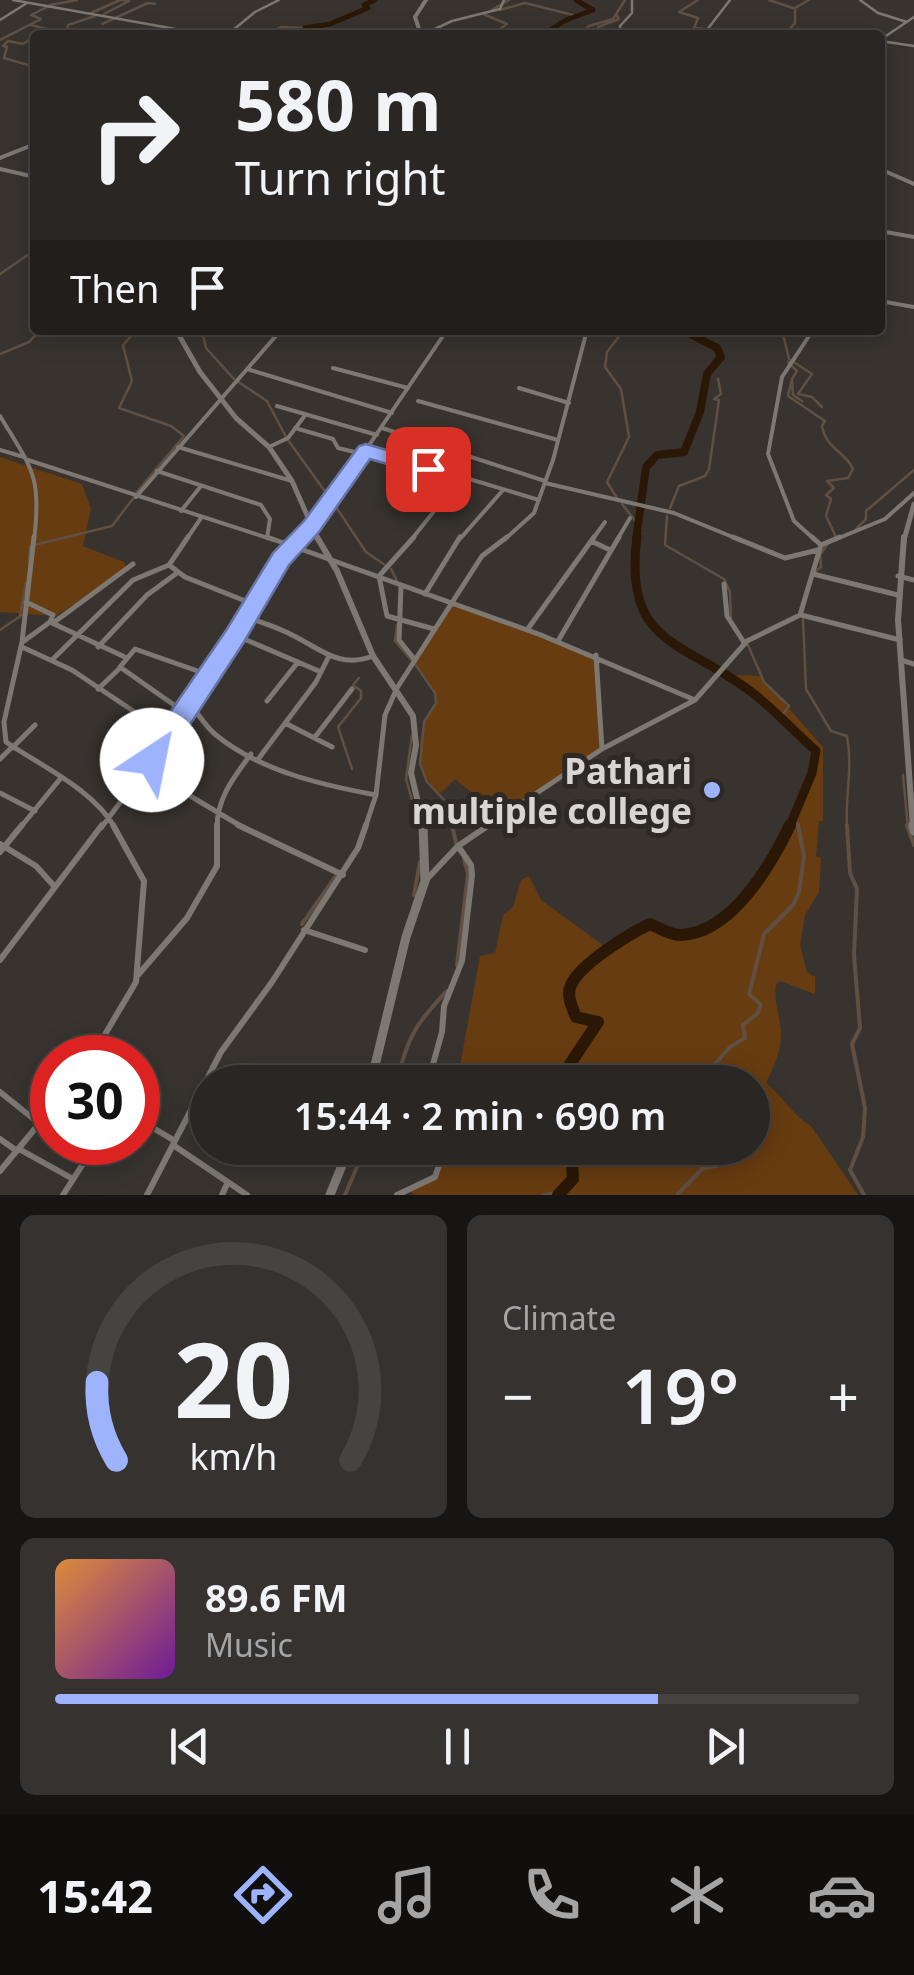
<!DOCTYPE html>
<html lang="en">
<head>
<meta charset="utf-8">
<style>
	:root { --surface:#2a2623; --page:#363230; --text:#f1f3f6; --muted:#a5a5a6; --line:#464341; --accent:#9eb3fd }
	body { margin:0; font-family:"Noto Sans",sans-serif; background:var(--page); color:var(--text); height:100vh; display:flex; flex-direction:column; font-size:38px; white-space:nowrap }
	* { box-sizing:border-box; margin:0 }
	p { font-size:32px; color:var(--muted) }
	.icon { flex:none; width:55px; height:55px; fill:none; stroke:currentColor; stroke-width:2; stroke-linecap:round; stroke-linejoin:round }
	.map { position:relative; height:1195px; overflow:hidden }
	.side { display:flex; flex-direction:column; gap:20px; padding:20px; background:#171513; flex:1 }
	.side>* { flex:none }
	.banner { position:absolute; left:30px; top:30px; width:855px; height:305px; border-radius:10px; box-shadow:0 5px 25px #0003,0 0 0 2px var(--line); background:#2a2623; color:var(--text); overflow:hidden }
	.speed { position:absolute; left:30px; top:1035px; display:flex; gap:20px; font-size:50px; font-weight:700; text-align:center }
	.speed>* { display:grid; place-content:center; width:130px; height:130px; border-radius:50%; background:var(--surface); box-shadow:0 5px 25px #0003,0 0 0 2px var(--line); line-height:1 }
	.speed .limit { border:15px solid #d22; background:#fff; color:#111 }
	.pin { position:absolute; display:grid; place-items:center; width:85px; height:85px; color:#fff; margin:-42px; border-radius:20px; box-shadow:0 5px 15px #0006 }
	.me { position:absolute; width:110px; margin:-55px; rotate:34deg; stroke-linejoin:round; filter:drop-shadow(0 0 8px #0008) }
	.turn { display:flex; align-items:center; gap:35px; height:210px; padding:0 40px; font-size:45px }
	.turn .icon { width:130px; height:130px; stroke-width:2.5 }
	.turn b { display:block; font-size:70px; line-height:85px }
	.then { display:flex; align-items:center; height:95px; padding:0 40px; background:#0003; gap:20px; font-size:38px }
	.big { font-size:75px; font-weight:600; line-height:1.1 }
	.side .tile { flex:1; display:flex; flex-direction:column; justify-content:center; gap:15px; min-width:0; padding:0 35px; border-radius:15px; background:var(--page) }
	.side .dial { align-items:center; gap:0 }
	.dial svg { height:260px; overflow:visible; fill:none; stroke:var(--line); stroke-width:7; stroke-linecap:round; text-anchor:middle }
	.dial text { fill:var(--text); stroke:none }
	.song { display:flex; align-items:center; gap:30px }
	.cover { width:120px; height:120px; border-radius:15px; background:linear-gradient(135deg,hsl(30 70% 55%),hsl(280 70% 35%)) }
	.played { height:10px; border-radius:5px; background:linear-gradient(90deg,var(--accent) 75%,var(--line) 75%) }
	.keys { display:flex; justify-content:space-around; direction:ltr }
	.heat { display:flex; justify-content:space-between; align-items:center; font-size:55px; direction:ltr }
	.side .tiles { flex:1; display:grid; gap:20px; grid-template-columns:1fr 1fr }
	.tile:last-child { grid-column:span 2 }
	.trip { position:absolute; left:190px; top:1065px; width:580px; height:100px; border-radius:50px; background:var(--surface); box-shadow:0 5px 25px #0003,0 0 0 2px var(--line); font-weight:600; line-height:100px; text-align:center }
	.menu { display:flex; height:160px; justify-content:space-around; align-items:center; background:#110f0e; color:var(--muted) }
	.menu .icon { width:70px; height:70px }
	.menu .on { color:var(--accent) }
	.menu b { font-size:45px; color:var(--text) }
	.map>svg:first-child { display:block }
	.green { fill:#673c10 }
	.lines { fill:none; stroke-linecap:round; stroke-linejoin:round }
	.stream-far1 { stroke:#5f5043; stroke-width:2.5 }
	.stream { stroke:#5f5043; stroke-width:4 }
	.river-far3 { stroke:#2b1705; stroke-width:5 }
	.river-far2 { stroke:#2b1705; stroke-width:8 }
	.river-far1 { stroke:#2b1705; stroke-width:9 }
	.river { stroke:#2b1705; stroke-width:12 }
	.street-far3 { stroke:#7e7873; stroke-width:2.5 }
	.street-far2 { stroke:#7e7873; stroke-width:4 }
	.street-far1 { stroke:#7e7873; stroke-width:5 }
	.street { stroke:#7e7873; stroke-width:6 }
	.secondary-far3 { stroke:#7e7873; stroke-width:4 }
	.secondary-far2 { stroke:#7e7873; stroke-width:5 }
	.secondary-far1 { stroke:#7e7873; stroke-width:6 }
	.secondary { stroke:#7e7873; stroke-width:9 }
	.route { fill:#9eb3fd; stroke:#6774a4; stroke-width:2.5 }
	.poi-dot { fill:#9eb3fd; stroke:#2e2925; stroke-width:4 }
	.labels { text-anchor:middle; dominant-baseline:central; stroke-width:10; stroke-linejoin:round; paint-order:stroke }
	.poi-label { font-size:35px; font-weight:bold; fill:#d8d5d3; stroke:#2e2925; text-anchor:end }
</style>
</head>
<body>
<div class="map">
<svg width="914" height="1195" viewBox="0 0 914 1195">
	<rect width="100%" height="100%" fill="#38332f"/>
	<!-- green -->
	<path class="green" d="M0 457 82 484 91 509 83 546 124 562 126 569 56 616 0 612Z
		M449 603 596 655 602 749 501 817 455 779 440 794C418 776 416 747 425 720 428 712 436 708 436 699 435 687 422 673 415 664Z
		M735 675 760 676 823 747V821H819L816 856 821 858 819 892 805 915 800 945 807 972 815 977V994L780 981 776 985C773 1003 781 1017 781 1035 781 1052 773 1068 766 1083 783 1096 792 1115 811 1126L858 1195H415L406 1190 435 1177 445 1148H752V1082H457L480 956 495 953 503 915 513 907 521 880 529 876 541 900 611 951 636 929 650 924C659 927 671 934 679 935 738 940 813 799 816 751Z"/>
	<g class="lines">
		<!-- stream-far1 -->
		<path class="stream-far1" d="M698 0 679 12 698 18 694 28 763 35
			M769 0 793 8
			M50 5 77 0
			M500 10 525 3 573 15
			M490 11 509 0
			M91 13 120 0
			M104 14 129 1 122 0
			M483 14 507 24 491 35
			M102 24 148 3 155 4
			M31 25 47 29 37 35
			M66 35 68 25 95 16
			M266 35 281 27 304 28
			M585 35 583 32 589 26 613 19 625 0
			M599 35 598 27 619 19 616 14
			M784 35 795 23V8L809 0
			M35 36 23 44 8 41 3 46 7 47 4 58 35 67
			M0 40 41 19 31 15 51 5
			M0 274 35 250
			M202 330 206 348 234 379
			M782 330 789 359 812 374 798 394 812 397 822 407
			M0 354 29 342 40 330
			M788 362 797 371 792 379 793 395 802 401
			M792 379 788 396 825 421 822 426C826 449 845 451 853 469L848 478 827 481 834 488 826 495 831 499 826 516 836 537
			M237 381 267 401 286 437
			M288 440 329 497
			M136 493 184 436 171 426 119 408 132 381 123 345 137 330
			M617 498 607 482 629 437 621 389 605 367 607 352 624 330
			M332 501 366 552 385 565
			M622 504 641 528
			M670 508 679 486 705 476 709 469 719 400 714 399 721 394 718 379
			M667 516 665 545 724 579 730 592 731 618
			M856 529 866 519V511L914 470
			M29 560 30 546 112 526 135 496
			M391 569 397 581
			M816 571 821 567 820 555 827 545
			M20 616 26 583
			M803 619 806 689 831 731 847 736C853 768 845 795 847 828
			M397 625 395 641 412 661
			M0 630 22 615
			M748 645 764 682 789 706 779 719
			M415 664 435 693 436 703 424 722 420 764 427 782 448 804 453 828
			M412 735 406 779 419 824
			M352 769 338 727 361 698V691L353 685 359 678
			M903 775 908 828
			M793 816 799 828"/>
		<!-- stream -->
		<path class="stream" d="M452 825 456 843
			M847 825 850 873 857 889 854 955 860 1028 852 1044 865 1108 863 1137 850 1170 864 1195
			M907 825 914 845
			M414 895 420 862
			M302 924 336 876
			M457 965 468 874 464 859
			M397 1082C407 1038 416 1023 447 991
			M732 1082 729 1077 718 1082 714 1065 730 1047 745 1038 743 1025 758 1013 761 1005 749 994 764 934 793 905 799 892 804 856 798 825
			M345 1195 365 1148
			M544 1195 560 1192
			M677 1195 703 1168 717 1166 715 1158 720 1148"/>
		<!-- river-far3 -->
		<path class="river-far3" d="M305 28 330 24 368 8 364 5 375 0
			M542 35 566 20 593 10 576 0
			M566 35H580"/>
		<!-- river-far2 -->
		<path class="river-far2" d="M636 540 646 467 657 455 684 452 700 412 707 374 721 357 717 348 683 330"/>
		<!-- river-far1 -->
		<path class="river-far1" d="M637 537C623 643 680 640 746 688 772 706 792 730 816 751L812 773 789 828"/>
		<!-- river -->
		<path class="river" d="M565 1082 570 1064 598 1022 576 1017C572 1007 566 995 571 985 580 964 629 934 650 924 659 928 670 935 680 935 731 934 771 865 790 825
			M558 1195 573 1179 571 1148"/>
		<!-- street-far3 -->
		<path class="street-far3" d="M13 0 209 35
			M860 0 878 13 907 22
			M0 20 27 3
			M227 35 255 12 279 0
			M422 35 452 21 500 9 504 0
			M621 35 620 26 632 13V0
			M703 35 730 0
			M880 40 914 17
			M880 41 914 46"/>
		<!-- street-far2 -->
		<path class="street-far2" d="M0 158 35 144
			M0 169 35 177
			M880 169 914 184
			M880 231 914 237
			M880 301 914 307
			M813 330 782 377 768 454 794 521 815 540
			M333 368 408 388
			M247 369 392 413
			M519 388 569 403
			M418 401 558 440
			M277 406 377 435
			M0 416C32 469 42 476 34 540
			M295 428 333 439 338 448 363 454
			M382 428 545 481
			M178 447 292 481
			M269 447 288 438 306 414
			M0 450 24 457
			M366 451 456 478
			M28 460 274 540
			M157 471 261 505 270 519 267 538
			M456 475 539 500
			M545 483 674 513 740 540
			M136 497 281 330
			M181 511 201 486
			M186 540 201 518
			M297 540 338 491 447 330
			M411 540 447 495 461 454
			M459 540 503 490
			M504 540 534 513 553 460 587 330
			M592 540 605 522
			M617 540 630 518
			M834 540 885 519 914 493"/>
		<!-- street-far1 -->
		<path class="street-far1" d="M34 537 22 642 4 722 6 742C41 766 94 790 115 828
			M267 537 541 635 695 700
			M414 537 379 576 387 616 434 629
			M733 537 785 558 818 550
			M812 537 821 545
			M591 541 610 550
			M169 565 188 537
			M813 574 898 595
			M898 576 914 580
			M724 584 727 616 745 644
			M401 586 399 640 415 660
			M425 594 460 537
			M26 602 53 615 50 622
			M801 615 900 640
			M247 617C262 623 278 627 292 635 321 649 339 669 373 656
			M52 623 127 658
			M53 623 133 564
			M527 630 594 537
			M237 636 321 672
			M24 641 50 622
			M558 641 619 537
			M22 647 72 670 169 735
			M98 647 147 595 177 573
			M596 655 602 749
			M52 660 133 580 169 565 185 577 253 604
			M901 660 914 664
			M98 689 119 669
			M267 701 298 662
			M191 705C199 715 206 727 216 735 260 771 322 785 376 795
			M184 712 120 667 135 649 209 675
			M285 723 332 747
			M315 737 352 689
			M12 748 35 725
			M259 758 316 682 328 658
			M0 759 11 748
			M145 769 244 828
			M0 793 35 811
			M20 828 60 779
			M101 828 155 756 281 559 299 537
			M217 828C217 798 234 777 251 754
			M365 828 376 795 385 715 397 688 482 556 507 537
			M485 828 602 749 695 700 747 641 800 615 821 545 840 537"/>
		<!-- street -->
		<path class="street" d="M238 825 343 875
			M0 844 36 866 55 887
			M0 852 22 825
			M425 881 458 846 489 825
			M304 930 365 950
			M0 960 102 825
			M138 975 187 918 217 866V825
			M91 1058 136 982 144 881 113 825
			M428 1082 442 1032 444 1006 462 961 472 875 471 865 458 846
			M531 1082 562 1070
			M0 1092 40 1124
			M138 1119 175 1141
			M0 1139 17 1151
			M173 1145 247 1195
			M19 1149 73 1179
			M0 1171 52 1108
			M63 1195 97 1142
			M147 1195 221 1052 272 982 358 848 366 825
			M222 1195 227 1184
			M397 1195 435 1177 445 1148"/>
		<!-- secondary-far3 -->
		<path class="secondary-far3" d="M421 35 415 17 426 0"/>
		<!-- secondary-far2 -->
		<path class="secondary-far2" d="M176 330 200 372 236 418 269 447 292 481 318 540
			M904 540 914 504"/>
		<!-- secondary-far1 -->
		<path class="secondary-far1" d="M317 537 337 571 373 656 413 716 416 745 411 773 424 828
			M904 537 898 620 913 828"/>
		<!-- secondary -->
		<path class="secondary" d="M913 825 914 831
			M371 1082 406 937 425 881 423 825
			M330 1195 349 1148"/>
	</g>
	<!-- route -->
	<path class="route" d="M366 444 435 464 438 469 428 476 370 459 319 532 289 565 244 642 161 769 152 772 143 769 139 760 143 752 227 629 273 553 304 521 359 446Z"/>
	<!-- markers -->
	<circle class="poi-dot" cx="712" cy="790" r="10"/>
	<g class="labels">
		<!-- poi labels -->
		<g class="poi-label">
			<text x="692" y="770">Pathari<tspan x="692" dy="40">multiple college</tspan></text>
		</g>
	</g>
</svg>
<div class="speed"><div class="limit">30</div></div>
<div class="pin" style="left:428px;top:469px;background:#d93025"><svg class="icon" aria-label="arrive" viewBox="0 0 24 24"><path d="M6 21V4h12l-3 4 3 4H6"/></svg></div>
<svg class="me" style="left:152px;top:760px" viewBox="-20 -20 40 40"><circle r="19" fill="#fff"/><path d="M0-13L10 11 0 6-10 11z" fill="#9eb3fd"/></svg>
<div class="trip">15:44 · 2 min · 690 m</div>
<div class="banner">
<div class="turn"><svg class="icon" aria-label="right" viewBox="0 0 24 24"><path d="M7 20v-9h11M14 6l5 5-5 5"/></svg><div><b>580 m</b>Turn right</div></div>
<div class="then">Then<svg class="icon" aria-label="arrive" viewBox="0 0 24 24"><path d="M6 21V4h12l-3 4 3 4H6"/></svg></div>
</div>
</div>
<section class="side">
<div class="tiles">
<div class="tile dial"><svg viewBox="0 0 100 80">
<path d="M14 69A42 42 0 1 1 86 69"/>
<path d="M14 69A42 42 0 0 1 8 45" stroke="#9eb3fd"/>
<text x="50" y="56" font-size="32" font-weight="700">20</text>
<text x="50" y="72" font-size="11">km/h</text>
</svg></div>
<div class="tile"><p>Climate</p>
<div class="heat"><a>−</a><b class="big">19°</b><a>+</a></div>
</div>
<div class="tile">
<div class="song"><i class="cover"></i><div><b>89.6 FM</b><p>Music</p></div></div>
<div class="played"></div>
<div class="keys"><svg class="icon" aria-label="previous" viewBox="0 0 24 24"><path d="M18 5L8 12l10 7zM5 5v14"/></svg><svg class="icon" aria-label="pause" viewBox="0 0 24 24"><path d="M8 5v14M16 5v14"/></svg><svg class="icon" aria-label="next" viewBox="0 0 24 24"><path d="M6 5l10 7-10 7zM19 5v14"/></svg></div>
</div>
</div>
</section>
<nav class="menu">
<b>15:42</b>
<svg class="icon on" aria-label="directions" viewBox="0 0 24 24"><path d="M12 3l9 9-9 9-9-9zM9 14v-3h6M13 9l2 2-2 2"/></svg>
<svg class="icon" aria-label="music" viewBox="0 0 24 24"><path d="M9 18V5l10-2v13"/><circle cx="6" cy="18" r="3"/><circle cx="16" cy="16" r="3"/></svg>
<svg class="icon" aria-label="phone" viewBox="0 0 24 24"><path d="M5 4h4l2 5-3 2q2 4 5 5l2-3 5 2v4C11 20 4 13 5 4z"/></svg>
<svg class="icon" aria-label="climate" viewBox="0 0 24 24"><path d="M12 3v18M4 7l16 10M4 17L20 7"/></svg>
<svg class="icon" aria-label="car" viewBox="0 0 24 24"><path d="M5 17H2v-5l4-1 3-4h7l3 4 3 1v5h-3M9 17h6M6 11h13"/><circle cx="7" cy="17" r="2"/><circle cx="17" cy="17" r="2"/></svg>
</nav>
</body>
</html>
